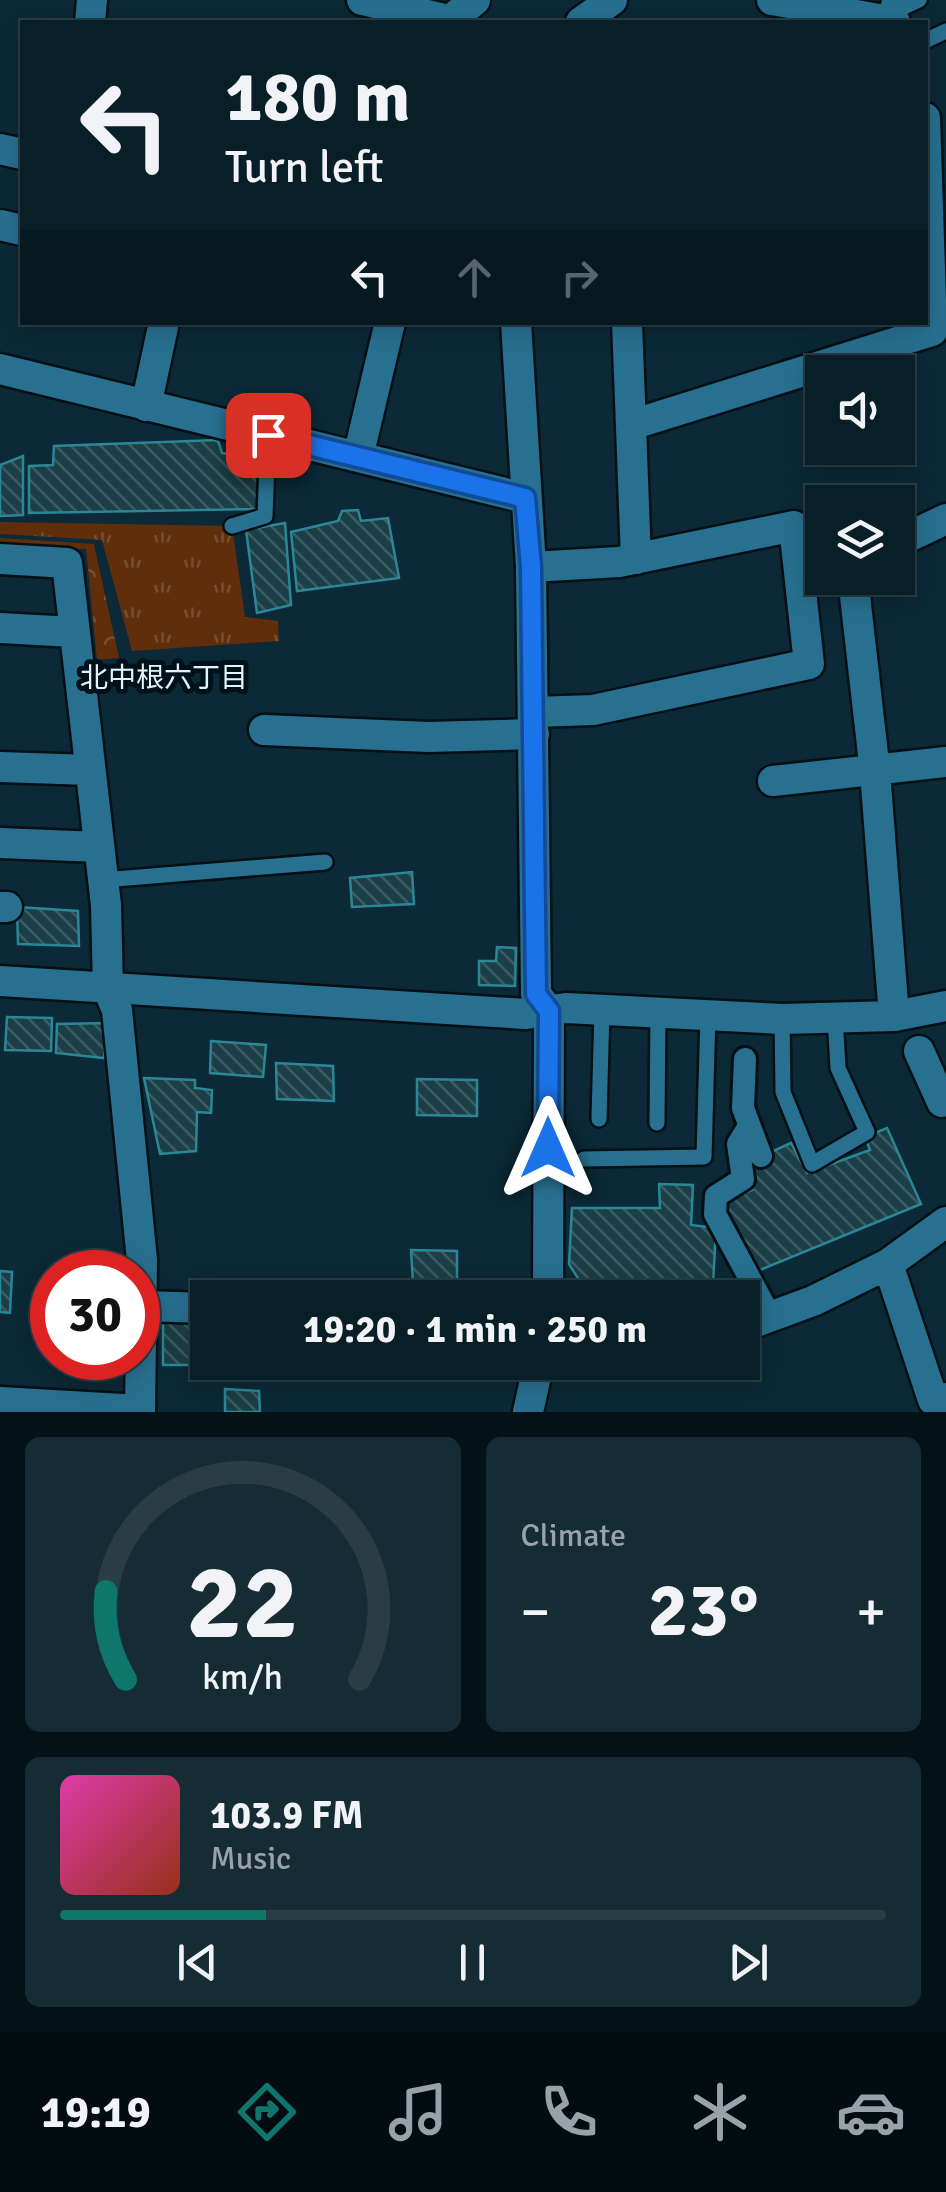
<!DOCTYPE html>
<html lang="en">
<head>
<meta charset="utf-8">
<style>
	:root { --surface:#081f28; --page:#162c34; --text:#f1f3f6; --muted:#98a2a8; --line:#293d45; --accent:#0f766e }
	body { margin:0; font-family:Signika,"Noto Sans JP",sans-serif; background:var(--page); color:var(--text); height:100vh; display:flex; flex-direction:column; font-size:38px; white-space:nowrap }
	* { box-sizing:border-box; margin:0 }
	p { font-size:32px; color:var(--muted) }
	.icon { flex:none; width:55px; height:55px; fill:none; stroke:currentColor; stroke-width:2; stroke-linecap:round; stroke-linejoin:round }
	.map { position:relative; height:1412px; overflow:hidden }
	.details { display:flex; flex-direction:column; gap:25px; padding:25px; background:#041116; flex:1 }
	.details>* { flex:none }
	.guide { position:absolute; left:20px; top:20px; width:908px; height:305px; border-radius:0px; box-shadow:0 5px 25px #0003,0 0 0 2px var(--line); background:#081f28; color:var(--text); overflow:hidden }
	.tools { position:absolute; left:805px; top:355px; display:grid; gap:20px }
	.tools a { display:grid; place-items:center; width:110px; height:110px; border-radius:0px; background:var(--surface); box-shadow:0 5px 25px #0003,0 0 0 2px var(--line); font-size:50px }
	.speed { position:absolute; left:30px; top:1250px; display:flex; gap:20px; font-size:50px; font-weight:700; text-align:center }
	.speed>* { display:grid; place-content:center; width:130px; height:130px; border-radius:50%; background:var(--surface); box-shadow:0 5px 25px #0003,0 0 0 2px var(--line); line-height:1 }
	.speed .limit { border:15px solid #d22; background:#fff; color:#111 }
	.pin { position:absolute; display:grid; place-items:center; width:85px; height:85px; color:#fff; margin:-42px; border-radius:20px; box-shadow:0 5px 15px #0006 }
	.me { position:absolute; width:110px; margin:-55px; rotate:0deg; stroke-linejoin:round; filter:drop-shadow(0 0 8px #0008) }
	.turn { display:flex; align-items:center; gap:35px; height:210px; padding:0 40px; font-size:45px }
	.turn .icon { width:130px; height:130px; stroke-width:2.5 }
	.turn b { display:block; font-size:70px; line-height:85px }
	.lanes { display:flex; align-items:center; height:95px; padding:0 40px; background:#0003; justify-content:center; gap:50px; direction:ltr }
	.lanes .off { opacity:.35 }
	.big { font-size:75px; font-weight:700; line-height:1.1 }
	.details .widget { flex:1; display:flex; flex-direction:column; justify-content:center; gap:15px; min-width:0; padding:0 35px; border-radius:15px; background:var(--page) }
	.details .dial { align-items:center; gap:0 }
	.dial svg { height:260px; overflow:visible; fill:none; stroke:var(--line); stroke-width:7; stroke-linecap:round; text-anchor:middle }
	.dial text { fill:var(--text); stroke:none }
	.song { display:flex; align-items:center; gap:30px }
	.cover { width:120px; height:120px; border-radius:15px; background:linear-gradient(135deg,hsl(320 70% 55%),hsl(10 70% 35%)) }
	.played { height:10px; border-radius:5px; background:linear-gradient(90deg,var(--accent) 25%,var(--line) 25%) }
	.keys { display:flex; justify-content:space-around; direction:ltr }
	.heat { display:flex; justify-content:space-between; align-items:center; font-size:55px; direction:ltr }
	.details .tiles { flex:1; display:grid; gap:25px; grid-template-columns:1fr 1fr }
	.widget:last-child { grid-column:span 2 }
	.trip { position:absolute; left:190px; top:1280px; width:570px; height:100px; border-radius:0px; background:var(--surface); box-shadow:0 5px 25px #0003,0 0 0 2px var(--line); font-weight:700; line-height:100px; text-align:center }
	.tabs { display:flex; height:160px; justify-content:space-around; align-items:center; background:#030c10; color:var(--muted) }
	.tabs .icon { width:70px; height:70px }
	.tabs .on { color:var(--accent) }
	.tabs b { font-size:45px; color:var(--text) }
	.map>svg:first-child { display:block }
	.forest { fill:url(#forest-crowns) }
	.park { fill:url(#park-tufts) }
	.building { fill:url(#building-back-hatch); stroke:#2b8797; stroke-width:2.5 }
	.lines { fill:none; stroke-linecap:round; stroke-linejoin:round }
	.service-casing { stroke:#051016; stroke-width:20 }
	.pedestrian-casing { stroke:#051016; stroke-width:28 }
	.minor-casing { stroke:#051016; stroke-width:35 }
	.tertiary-casing { stroke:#051016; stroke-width:35 }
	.service { stroke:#287090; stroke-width:15 }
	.pedestrian { stroke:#287090; stroke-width:22 }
	.minor { stroke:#287090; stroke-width:30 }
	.tertiary { stroke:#287090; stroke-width:30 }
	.route-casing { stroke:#114b97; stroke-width:25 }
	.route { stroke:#1a73e8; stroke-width:18 }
	.labels { text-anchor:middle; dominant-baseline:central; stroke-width:10; stroke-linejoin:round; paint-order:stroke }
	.neighbourhood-label { font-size:28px; fill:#e3f4fd; stroke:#00111a }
</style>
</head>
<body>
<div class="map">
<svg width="946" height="1412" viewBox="0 0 946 1412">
	<defs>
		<pattern id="forest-crowns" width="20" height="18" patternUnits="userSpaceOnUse" patternTransform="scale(2.5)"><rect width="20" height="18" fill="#602e0a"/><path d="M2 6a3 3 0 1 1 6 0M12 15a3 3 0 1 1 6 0" fill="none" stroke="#774d2f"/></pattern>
		<pattern id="park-tufts" width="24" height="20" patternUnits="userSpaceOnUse" patternTransform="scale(2.5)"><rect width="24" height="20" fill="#602e0a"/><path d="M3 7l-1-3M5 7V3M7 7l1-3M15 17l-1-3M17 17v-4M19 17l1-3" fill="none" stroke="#774d2f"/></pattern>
		<pattern id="building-back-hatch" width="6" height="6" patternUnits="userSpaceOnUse" patternTransform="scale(2.5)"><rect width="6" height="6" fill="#1b3f46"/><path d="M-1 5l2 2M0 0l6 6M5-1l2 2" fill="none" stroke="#3c5b62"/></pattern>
	</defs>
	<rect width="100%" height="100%" fill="#0b2936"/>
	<!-- forest -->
	<path class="forest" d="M0 538 94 544 119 658 97 660 86 549 0 546Z"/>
	<!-- park -->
	<path class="park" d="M0 522 232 526 245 617 278 621 279 641 132 651 102 540 0 534Z"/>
	<!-- building -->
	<path class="building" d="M218 440 222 453 257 457 260 509 29 513V466L53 465 54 446Z
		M23 456V515L0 516V465Z
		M358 510 361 521 388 518 399 578 297 591 291 532 338 521 342 511Z
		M285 523 291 605 257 613 246 530Z
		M412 872 414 904 352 907 350 878Z
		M17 907 78 911 79 946 18 944Z
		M497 947 516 948 515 986 479 985V961H496Z
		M7 1017 52 1018 51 1051 5 1050Z
		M106 1023 104 1058 56 1053 57 1024Z
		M211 1041 266 1045 263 1077 210 1073Z
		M276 1063 333 1066 334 1101 277 1099Z
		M144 1078 195 1080V1088L212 1090 211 1113 197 1112 196 1151 160 1154Z
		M417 1079 477 1080V1116L417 1115Z
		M887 1128 921 1204 755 1272 717 1204 752 1190 745 1164 791 1143 807 1173 870 1150 865 1137Z
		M659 1184 693 1185 691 1225 716 1228 713 1285 579 1280 569 1264 572 1208H660Z
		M411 1250 457 1251V1282L413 1283Z
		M0 1271 12 1272 10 1313 0 1312Z
		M197 1318 208 1320V1356L198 1355Z
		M163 1321 193 1322 195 1365H163Z
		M225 1389 259 1391 260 1412H225Z"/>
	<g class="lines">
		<!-- service casing -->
		<g class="service-casing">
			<path id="service" d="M884 21 889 3 904 7 919 0
				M925 41 946 31
				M232 526 265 516 268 435
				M103 880 325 862
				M782 1019 783 1092 812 1164 867 1132 838 1068 835 1016
				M599 1119 602 1010
				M657 1123 658 1013
				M584 1159 704 1157 708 1015"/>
		</g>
		<!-- pedestrian casing -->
		<g class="pedestrian-casing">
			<path id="pedestrian" d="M745 1059 743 1108 761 1156
				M749 1126 738 1144 743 1179 716 1196 715 1214 770 1316"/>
		</g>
		<!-- minor casing -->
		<g class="minor-casing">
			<path id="minor" d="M362 0 449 20
				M772 0 895 22
				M90 22 92 0
				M448 22 475 0
				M0 149 22 154
				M0 225 22 230
				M627 322 636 559
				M0 369 525 498
				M146 406 164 322
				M631 425 932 331 925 118
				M358 457 390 322
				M898 542 946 519
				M0 559 67 563 106 905 108 989 117 1010 142 1260 140 1412
				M531 567 619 562 794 526 809 664 593 710 534 712
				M853 578 875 772 894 1016
				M0 628 73 632
				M264 730 428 737 534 734
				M0 767 90 770
				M773 781 946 762
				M0 843 99 847
				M0 907H7
				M919 1051 942 1102 946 1101
				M888 1264 933 1400 946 1398
				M548 1298 549 1011
				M142 1306 208 1308
				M742 1323H753L813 1301 888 1264 946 1222
				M0 1402 140 1410
				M528 1412 539 1362"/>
		</g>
		<!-- tertiary casing -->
		<g class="tertiary-casing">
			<path id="tertiary" d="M581 22 612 0
				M516 322 531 567 536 994 549 1011
				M0 981 526 1014 566 1008 782 1019 894 1016 946 1006"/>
		</g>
		<!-- service -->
		<use href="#service" class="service"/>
		<!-- pedestrian -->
		<use href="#pedestrian" class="pedestrian"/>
		<!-- minor -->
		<use href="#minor" class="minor"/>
		<!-- tertiary -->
		<use href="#tertiary" class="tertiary"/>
	</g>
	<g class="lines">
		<!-- route casing -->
		<g class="route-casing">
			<path id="route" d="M268 435 525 498 531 567 536 994 549 1011 548 1148"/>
		</g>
		<!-- route -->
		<use href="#route" class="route"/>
	</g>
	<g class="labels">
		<!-- neighbourhood labels -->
		<g class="neighbourhood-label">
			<text x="164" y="678">北中根六丁目</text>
		</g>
	</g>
</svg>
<div class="tools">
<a><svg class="icon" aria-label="sound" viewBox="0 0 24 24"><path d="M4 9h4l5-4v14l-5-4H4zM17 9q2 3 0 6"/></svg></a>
<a><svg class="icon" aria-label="layers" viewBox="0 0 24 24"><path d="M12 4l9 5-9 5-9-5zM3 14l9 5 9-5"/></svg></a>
</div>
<div class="speed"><div class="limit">30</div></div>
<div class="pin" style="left:268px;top:435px;background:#d93025"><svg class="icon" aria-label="arrive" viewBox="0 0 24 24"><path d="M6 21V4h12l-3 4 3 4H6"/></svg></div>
<svg class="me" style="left:548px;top:1148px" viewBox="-20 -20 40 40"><path d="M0-17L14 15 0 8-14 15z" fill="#1a73e8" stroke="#fff" stroke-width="4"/></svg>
<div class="trip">19:20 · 1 min · 250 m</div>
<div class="guide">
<div class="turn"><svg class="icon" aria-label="left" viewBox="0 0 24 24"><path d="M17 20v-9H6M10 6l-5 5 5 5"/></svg><div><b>180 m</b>Turn left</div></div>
<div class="lanes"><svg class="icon" aria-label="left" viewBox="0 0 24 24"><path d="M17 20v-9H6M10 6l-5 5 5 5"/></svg><svg class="icon off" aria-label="ahead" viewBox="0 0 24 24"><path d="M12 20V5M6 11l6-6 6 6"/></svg><svg class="icon off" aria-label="right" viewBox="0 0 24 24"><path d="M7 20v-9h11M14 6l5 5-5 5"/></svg></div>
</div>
</div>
<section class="details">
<div class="tiles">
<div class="widget dial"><svg viewBox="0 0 100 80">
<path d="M14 69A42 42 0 1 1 86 69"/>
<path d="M14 69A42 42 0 0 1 8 42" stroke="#0f766e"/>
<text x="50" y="56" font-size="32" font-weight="700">22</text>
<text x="50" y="72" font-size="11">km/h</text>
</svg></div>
<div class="widget"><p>Climate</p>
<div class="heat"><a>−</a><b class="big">23°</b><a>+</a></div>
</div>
<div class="widget">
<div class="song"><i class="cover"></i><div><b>103.9 FM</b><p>Music</p></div></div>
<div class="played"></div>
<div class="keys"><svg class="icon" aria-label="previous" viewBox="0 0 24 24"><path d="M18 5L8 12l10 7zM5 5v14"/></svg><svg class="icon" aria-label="pause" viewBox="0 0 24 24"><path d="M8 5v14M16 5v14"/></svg><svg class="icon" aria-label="next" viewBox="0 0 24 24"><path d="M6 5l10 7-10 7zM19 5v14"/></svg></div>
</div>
</div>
</section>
<nav class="tabs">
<b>19:19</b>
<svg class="icon on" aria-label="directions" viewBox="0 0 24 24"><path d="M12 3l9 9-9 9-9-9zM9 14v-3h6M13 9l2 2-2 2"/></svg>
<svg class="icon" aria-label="music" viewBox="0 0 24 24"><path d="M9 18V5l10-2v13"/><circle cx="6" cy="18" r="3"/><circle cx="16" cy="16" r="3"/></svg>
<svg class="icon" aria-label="phone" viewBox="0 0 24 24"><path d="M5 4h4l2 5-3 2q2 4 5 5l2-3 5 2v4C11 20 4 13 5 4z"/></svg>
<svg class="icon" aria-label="climate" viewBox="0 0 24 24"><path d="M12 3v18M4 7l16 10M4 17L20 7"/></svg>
<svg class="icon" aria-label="car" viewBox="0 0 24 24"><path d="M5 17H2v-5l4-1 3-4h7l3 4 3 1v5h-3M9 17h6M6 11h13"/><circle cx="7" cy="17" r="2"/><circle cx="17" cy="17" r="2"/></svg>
</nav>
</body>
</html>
